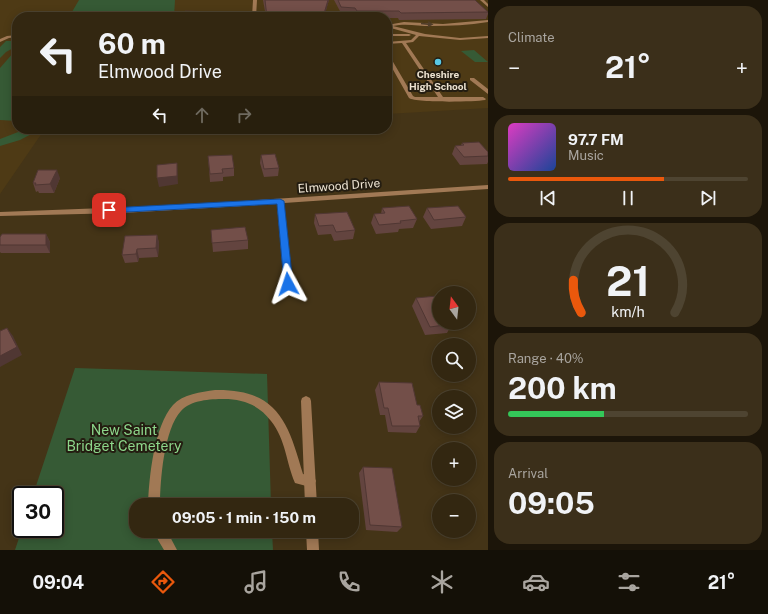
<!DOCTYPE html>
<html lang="en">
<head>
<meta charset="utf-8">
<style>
	:root { --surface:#332711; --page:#3b2f1a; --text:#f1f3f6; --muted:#a9a59f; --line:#4e4431; --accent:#ea580c }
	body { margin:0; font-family:"Public Sans",sans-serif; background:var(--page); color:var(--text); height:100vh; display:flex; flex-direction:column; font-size:15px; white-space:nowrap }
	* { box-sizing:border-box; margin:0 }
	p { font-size:13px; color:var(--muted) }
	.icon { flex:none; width:22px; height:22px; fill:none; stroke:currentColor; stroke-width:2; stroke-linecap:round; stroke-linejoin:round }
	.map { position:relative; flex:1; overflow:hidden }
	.sheet { display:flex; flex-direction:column; gap:6px; padding:6px; background:#1c1509; width:280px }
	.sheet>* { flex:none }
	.hud { position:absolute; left:12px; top:12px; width:380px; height:122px; border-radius:16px; box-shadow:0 2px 10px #0003,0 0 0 1px var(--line); background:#332711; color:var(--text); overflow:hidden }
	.needle { width:26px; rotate:345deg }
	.fabs { position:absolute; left:432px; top:286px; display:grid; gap:8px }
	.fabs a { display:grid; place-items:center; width:44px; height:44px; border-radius:50%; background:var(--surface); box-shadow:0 2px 10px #0003,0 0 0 1px var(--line); font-size:20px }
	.speed { position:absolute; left:12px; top:486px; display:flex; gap:8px; font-size:20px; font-weight:700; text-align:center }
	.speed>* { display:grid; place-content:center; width:52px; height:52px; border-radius:50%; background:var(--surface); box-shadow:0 2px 10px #0003,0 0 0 1px var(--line); line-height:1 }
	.speed .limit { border:2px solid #111; border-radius:6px; background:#fff; color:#111 }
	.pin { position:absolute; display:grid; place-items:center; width:34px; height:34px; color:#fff; margin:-17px; border-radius:8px; box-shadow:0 2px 6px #0006 }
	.me { position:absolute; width:44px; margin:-22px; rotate:355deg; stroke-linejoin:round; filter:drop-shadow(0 0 3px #0008) }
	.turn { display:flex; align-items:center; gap:14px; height:84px; padding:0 20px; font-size:18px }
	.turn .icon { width:52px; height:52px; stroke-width:2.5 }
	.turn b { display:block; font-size:28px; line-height:34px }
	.lanes { display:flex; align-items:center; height:38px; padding:0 20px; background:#0003; justify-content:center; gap:20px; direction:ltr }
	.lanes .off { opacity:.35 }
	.big { font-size:30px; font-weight:700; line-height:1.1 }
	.sheet .card { flex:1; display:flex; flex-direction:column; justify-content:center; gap:6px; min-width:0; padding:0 14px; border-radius:16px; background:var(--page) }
	.sheet .dial { align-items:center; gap:0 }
	.dial svg { height:104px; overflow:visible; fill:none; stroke:var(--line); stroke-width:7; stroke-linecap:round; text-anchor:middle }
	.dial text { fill:var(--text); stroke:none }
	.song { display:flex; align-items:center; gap:12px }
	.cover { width:48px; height:48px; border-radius:6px; background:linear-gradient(135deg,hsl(310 70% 55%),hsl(220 70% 35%)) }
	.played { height:4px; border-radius:2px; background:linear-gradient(90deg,var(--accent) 65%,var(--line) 65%) }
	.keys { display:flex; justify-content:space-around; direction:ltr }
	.heat { display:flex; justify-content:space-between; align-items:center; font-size:22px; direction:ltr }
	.charge { height:6px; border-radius:3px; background:linear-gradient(90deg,#34c759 40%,var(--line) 0) }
	.trip { position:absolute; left:129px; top:498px; width:230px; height:40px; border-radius:16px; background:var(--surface); box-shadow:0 2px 10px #0003,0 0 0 1px var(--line); font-weight:700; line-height:40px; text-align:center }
	.menu { display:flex; height:64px; justify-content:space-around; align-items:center; background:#141007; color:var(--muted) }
	.menu .icon { width:28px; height:28px }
	.menu .current { color:var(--accent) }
	.menu b { font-size:18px; color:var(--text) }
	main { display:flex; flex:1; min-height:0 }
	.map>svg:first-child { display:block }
	.built { fill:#4e3a15 }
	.green { fill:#365a35 }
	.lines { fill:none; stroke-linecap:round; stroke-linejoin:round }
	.service { fill:#a17955; fill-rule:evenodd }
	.minor { fill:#a17955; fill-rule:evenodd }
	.wall { fill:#63443f }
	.shaded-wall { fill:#503733 }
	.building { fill:#734f49; stroke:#503733 }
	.oneway { fill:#503d29 }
	.route { fill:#1a73e8; stroke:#114b97 }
	.poi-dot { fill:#58c8e4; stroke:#241d11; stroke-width:1.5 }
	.labels { text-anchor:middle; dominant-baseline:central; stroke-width:4; stroke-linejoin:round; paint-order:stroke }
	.far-poi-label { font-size:10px; font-weight:bold; fill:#ede3d2; stroke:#241d11 }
	.street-label { font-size:12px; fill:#ede3d2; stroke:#241d11 }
	.near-park-label { font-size:14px; fill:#8dd78b; stroke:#241d11 }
</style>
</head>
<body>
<main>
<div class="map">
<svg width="488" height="550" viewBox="0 0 488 550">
	<rect width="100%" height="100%" fill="#443417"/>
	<!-- built -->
	<path class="built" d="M0 0H488V108L387 114V17H17V129H114L42 133 0 194Z"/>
	<!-- green -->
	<path class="green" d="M79 0H175L174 17H69Z
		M6 41H16L15 42H17V46L6 52 0 58V47Z
		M474 50 488 62H475L461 51Z
		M14 52H17V121L0 120V68Z
		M26 129H41L20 140 0 146V139Z
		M75 368 267 374 271 505H136V531H272L273 550H15L22 529H55V495H33Z"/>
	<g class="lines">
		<!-- service -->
		<path class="service" d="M253 0H257L256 17H252Z
			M480 0H484L488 4V7Z
			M488 20V22C469 25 450 26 431 26 418 26 405 23 393 26L425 34 460 38 488 36V38L460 40 419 36 413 42 406 43 443 97H483L486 99 485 100C474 102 416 103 409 98L387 59V54L389 55 413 96 415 97H438L402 43 387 44V42L411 40 416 35 387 27V25L404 22 443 24Z
			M387 34H409L411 35 409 36H387Z
			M17 35V37L9 38 0 42V39L7 36Z
			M215 390C278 389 288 422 303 474L314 477 316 481 314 485 310 487 295 483C286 462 286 440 271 421 259 405 243 399 224 399 210 399 191 400 181 411 164 429 160 481 160 505H148C149 478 154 426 173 405 183 394 201 392 215 390Z
			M155 531H167L177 550H164L158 540Z"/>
		<!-- minor -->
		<path class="minor" d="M470 78H474L488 89V94L470 80Z
			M488 185V189L284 203 292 284 291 286H285L284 284 277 204 122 213 0 216V212L183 205Z
			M306 396 310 398 311 401 317 505H305L301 401 302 398Z
			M306 531H318L319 550H307Z"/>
	</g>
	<!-- wall -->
	<path class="wall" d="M263 0H329L324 17H266Z
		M334 0H475L488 12V14L486 19 399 20 398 18H387V17H355L354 14 341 13Z
		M462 143 488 152V162L487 164 460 165 452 154 455 146 461 145Z
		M261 155 279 168 278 176 264 177 260 163Z
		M208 156 234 168V176L223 177V181L210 182Z
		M60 178 54 193H39L38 191 36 192 33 183Z
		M382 208 417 219 413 228 399 229 398 232 376 234 371 223 374 214H381Z
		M427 208 466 217 462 226 431 229 423 217Z
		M315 214 355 230 353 239 334 241 331 234 318 235 314 223Z
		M211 230 248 240V249L213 252Z
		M46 234 50 242V253H1L0 252V245Z
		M157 235 159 243 158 257 139 258 138 262 125 263 122 255Z
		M416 298 452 324 447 333 425 335 412 306Z
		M379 382 417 405 423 416 419 422 420 426 416 433 388 432 385 415H380L375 390Z
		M363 467 402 527 397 532 366 530 359 473Z"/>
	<!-- shaded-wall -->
	<path class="shaded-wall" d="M328 0H329L324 17H323Z
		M216 12V17H209Z
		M177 163 178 184 159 187 157 178Z
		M57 170 60 178 54 193 50 184Z
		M46 234 50 242V253L46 245Z
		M157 235 159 243 158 257 156 248Z
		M137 249 139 258 138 262 136 254Z
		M7 328 13 336 22 355 0 367V356Z"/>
	<!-- building -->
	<path class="building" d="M265 0H328L323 17H267Z
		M338 0H475L488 12 401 13 399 11H357L355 8 341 7Z
		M185 11 216 12 209 17H182Z
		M219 12H239V17H219Z
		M479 142 488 152V156L464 157 455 146 464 145 462 143Z
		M275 154 279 168 264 169 261 155Z
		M232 155 234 168 222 169 223 173 210 174 208 156Z
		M177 163V176L157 178V165Z
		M38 170H57L50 184 35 185 36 183H33Z
		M409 206 417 219 400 221 401 223 379 225 374 214 385 213 382 208Z
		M458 206 466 217 434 220 427 208Z
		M347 212 355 230 336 232 333 225 319 226 315 214Z
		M245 227 248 240 212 243 211 230Z
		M2 234H46V245H0V237Z
		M157 235 156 248 137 249 136 254 122 255 125 236Z
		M437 296 439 300V323H451L452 324 430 327 416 298Z
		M7 328 17 347 0 356V331Z
		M379 382 412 383 417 405H420L423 416H418L420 426H392L388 408H384Z
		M363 467 392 468 402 527 370 525Z"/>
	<!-- one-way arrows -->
	<defs><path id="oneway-solid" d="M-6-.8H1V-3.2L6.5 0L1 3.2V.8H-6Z"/></defs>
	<use class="oneway" href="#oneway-solid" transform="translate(427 24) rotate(5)"/>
	<!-- route -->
	<path class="route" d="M280 199 284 201 293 284 288 288 284 284 277 204 109 213 105 210 109 208Z"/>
	<!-- markers -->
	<circle class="poi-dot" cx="438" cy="62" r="4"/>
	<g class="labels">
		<!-- far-poi labels -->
		<g class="far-poi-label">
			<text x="438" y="74">Cheshire<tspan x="438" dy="12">High School</tspan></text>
		</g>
		<!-- street labels -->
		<g class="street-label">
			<text transform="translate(339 186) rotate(-4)">Elmwood Drive</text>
		</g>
		<!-- near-park labels -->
		<g class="near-park-label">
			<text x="124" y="430">New Saint<tspan x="124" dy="16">Bridget Cemetery</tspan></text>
		</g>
	</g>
</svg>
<div class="fabs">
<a><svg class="needle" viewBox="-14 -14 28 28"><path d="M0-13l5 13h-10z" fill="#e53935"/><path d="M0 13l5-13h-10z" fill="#a9a59f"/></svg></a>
<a><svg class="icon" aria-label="search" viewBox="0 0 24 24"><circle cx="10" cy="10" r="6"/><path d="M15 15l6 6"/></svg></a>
<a><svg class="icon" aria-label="layers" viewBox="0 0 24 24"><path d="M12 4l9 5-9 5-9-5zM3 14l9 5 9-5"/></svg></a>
<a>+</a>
<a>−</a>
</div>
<div class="speed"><div class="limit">30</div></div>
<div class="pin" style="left:109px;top:210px;background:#d93025"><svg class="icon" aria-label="arrive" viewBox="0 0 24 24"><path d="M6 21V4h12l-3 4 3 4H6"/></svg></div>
<svg class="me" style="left:288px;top:284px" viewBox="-20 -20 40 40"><path d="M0-17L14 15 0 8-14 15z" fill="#1a73e8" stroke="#fff" stroke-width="4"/></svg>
<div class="trip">09:05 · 1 min · 150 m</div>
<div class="hud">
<div class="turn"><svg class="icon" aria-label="left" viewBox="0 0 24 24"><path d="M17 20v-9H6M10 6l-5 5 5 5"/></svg><div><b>60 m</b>Elmwood Drive</div></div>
<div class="lanes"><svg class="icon" aria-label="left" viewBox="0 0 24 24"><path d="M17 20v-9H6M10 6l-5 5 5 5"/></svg><svg class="icon off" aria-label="ahead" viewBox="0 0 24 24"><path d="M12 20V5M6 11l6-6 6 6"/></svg><svg class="icon off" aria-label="right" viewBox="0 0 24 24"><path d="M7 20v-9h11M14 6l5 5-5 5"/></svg></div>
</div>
</div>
<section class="sheet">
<div class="card"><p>Climate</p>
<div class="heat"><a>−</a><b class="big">21°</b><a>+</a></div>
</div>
<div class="card">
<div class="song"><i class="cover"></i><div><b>97.7 FM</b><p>Music</p></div></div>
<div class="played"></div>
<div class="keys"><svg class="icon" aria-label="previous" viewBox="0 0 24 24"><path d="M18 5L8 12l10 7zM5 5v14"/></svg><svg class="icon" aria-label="pause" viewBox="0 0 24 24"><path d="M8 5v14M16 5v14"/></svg><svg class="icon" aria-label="next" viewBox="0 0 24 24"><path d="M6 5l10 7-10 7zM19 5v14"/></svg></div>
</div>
<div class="card dial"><svg viewBox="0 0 100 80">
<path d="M14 69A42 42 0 1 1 86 69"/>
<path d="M14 69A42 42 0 0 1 8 44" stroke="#ea580c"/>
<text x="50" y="56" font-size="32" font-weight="700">21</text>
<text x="50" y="72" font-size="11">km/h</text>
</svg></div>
<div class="card"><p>Range · 40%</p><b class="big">200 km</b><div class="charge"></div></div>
<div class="card"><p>Arrival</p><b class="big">09:05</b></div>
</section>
</main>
<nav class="menu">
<b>09:04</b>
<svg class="icon current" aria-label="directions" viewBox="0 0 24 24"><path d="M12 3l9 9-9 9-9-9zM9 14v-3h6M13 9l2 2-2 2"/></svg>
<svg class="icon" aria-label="music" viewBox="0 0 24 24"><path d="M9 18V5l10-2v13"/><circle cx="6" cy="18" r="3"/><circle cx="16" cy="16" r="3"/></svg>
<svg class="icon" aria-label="phone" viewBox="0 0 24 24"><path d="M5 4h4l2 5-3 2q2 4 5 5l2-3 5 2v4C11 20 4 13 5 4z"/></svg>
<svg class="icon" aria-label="climate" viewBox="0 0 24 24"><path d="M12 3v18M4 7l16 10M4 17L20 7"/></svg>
<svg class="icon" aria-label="car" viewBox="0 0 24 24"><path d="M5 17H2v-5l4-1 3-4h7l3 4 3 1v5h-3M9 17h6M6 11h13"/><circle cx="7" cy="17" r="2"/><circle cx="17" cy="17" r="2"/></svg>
<svg class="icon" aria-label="filters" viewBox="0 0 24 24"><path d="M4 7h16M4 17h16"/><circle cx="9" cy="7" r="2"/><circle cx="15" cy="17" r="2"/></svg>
<b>21°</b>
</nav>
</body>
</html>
